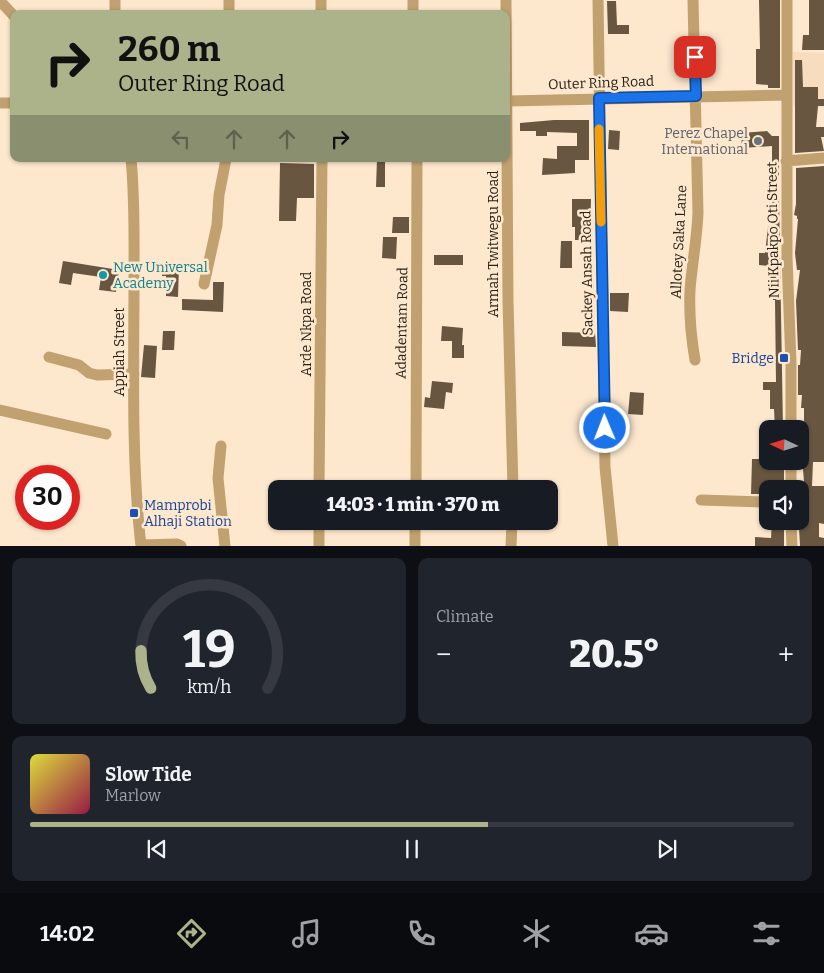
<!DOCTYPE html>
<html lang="en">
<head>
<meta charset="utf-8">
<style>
	:root { --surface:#171b24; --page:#20242c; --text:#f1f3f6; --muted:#9ea1a6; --line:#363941; --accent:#acb38b }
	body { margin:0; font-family:Bitter,serif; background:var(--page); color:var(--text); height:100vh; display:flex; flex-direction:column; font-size:19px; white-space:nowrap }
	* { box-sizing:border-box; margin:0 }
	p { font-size:16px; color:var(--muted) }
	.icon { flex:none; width:28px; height:28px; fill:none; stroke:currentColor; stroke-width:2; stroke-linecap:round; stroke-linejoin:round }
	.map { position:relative; height:546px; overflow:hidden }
	.drawer { display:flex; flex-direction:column; gap:12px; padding:12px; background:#0d0f14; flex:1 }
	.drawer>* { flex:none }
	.guide { position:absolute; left:10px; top:10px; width:500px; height:152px; border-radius:10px; box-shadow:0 1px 4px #0004; background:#acb38b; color:#111; overflow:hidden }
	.needle { width:32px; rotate:274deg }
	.buttons { position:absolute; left:759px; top:420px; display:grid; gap:10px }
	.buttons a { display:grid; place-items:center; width:50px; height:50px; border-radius:10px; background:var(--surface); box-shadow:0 1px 4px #0004; font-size:25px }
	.speed { position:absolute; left:15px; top:465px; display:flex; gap:10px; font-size:25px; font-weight:700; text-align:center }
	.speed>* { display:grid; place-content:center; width:65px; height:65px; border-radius:50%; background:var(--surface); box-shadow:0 1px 4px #0004; line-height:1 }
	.speed .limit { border:8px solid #d22; background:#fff; color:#111 }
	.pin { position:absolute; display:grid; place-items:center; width:42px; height:42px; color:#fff; margin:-21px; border-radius:10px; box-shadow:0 2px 8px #0006 }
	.me { position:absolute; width:55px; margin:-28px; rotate:359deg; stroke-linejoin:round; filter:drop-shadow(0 0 4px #0008) }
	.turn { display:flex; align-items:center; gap:18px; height:105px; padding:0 25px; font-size:22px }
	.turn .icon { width:65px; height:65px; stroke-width:2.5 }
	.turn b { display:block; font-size:35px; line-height:42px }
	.lanes { display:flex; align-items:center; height:48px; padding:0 25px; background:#0003; justify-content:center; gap:25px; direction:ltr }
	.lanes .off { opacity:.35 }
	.big { font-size:38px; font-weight:800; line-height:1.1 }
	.drawer .widget { flex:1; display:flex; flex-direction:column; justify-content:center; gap:8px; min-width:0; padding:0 18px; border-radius:10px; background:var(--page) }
	.drawer .dial { align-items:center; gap:0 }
	.dial svg { height:130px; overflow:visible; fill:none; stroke:var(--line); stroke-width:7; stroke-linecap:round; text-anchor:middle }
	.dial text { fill:var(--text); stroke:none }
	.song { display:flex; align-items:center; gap:15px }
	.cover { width:60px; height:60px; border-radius:8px; background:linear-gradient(135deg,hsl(60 70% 55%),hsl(340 70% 35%)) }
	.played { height:5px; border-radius:2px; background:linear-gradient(90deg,var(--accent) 60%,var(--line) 60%) }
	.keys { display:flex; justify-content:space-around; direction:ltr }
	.heat { display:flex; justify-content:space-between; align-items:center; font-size:28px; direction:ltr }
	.drawer .tiles { flex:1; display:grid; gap:12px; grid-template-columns:1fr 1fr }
	.widget:last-child { grid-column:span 2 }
	.trip { position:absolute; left:268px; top:480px; width:290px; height:50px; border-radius:10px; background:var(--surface); box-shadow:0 1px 4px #0004; font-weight:800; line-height:50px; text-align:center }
	.dock { display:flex; height:80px; justify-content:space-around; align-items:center; background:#090b0e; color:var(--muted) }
	.dock .icon { width:35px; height:35px }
	.dock .selected { color:var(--accent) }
	.dock b { font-size:22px; color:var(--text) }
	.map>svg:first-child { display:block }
	.built { fill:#f7ddbd }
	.building { fill:#685641 }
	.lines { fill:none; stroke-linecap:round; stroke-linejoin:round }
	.minor { stroke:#c1a16f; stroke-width:11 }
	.route-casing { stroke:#114b97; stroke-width:12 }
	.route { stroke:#1a73e8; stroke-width:9 }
	.slow { stroke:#f59e0b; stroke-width:9 }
	.worship-dot { fill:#6b7280; stroke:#fde8ce; stroke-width:2 }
	.culture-dot { fill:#0f9aa8; stroke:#fde8ce; stroke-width:2 }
	.transit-dot { fill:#1a4fb4; stroke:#fde8ce; stroke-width:2 }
	.labels { text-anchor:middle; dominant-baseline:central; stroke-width:5; stroke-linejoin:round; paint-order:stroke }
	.street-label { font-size:14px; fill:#272016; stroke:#fde8ce }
	.worship-label { font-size:14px; fill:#5b616d; stroke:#fde8ce; text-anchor:end }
	.culture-label { font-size:14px; fill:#0d838f; stroke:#fde8ce; text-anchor:start }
	.transit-label { font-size:14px; fill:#164399; stroke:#fde8ce; text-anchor:end }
</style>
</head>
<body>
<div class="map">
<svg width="824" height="546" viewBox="0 0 824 546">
	<rect width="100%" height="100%" fill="#fde8ce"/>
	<!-- built -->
	<path class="built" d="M793 52 824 53V107L793 106Z"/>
	<!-- building -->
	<path class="building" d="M759 0H780V88H768V85L756 84V49H760Z
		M809 0H824V50H802L803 35H809Z
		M607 1H616L617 25H629V34H608Z
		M795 60H802L803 87H818V99H824V106H818L816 127H824V137H821L824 151 795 153Z
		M554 120H589V160H575V173L542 175 543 158 557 159V146H577V133L547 132V136H536V131H520V123Z
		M609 130 620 131 619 150 608 149Z
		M767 131 772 136H779V179L772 178V146L742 148 741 133Z
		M377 159H385V187H376Z
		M280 163 314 164V198H297L296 221H279Z
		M824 166V462H813L812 486H824V524L819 523V537L824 538V546H800L799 527 802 507 800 506V497H803L804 482 802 456H800L798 423H804V408H801L802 395H798V365H800L801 350H798L797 326 796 301 800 270H797L795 253 798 219H797V216L794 215 796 204V168Z
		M773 195 779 196 783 429H775L774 409H770V390H763V382H776L775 300H773L772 278H768V266L759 265V253H765L768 227 774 225 775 222 776 209 772 208Z
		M572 199H591L590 240H575V227H572Z
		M393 217H409V233H392Z
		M383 237H397L396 259 382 258Z
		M561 241H572V268H560Z
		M434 255H463V265H434Z
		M63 261 119 270 116 292 99 290 101 277 73 273 71 285 59 283Z
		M163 266H179L178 297 166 296V276H162Z
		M213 282H224L223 312 182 310V299L213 300Z
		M610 293H629L628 312 610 311Z
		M399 318H409L408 337H398Z
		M442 326 463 328 462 345H464V358H452V341H441Z
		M163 331H175L174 350H162Z
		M562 332 595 333 596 347 562 346Z
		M144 345 157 346 155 378 141 377Z
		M432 381 453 383 452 393 446 392 444 409 424 407 425 397 430 398Z
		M630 392 644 393 643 415 628 414Z
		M752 459H768V461H784V489H768L767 494H751Z
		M772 521H784V546H755V537L771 538Z"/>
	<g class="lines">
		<!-- minor -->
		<path class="minor" d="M115 0V14
			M229 0V14
			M321 0V14
			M413 0V14
			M506 0 508 302 513 489
			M598 0 605 467 613 546
			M693 0 698 213C697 239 692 264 690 290 689 314 691 337 695 360
			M787 0V257L791 364V429
			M0 1 14 16
			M506 101 787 95
			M0 103H14
			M131 159C135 199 134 240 134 280 134 368 131 458 141 546
			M786 161 824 158
			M204 284 217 225 219 195 226 159
			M49 357 79 365 89 373 97 375 134 374
			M0 410 106 434
			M221 446 218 478 225 546
			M791 461V489
			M319 489 322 159
			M416 489 417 159
			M701 500 768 502
			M791 521 792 546
			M141 545 177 544 181 546
			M319 546V521
			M415 546V521
			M511 546 512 521"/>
	</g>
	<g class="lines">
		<!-- route casing -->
		<g class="route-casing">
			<path id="route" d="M605 428 599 98 696 96 695 57"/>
		</g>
		<!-- route -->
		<use href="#route" class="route"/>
		<!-- slow -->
		<path class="slow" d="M599 129 601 222"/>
	</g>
	<!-- markers -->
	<circle class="worship-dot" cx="758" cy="141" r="5"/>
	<circle class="culture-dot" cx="103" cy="275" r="5"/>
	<g class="transit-dot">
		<rect x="779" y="353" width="10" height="10" rx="2.5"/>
		<rect x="129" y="508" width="10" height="10" rx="2.5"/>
	</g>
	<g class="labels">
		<!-- street labels -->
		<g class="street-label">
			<text transform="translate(601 83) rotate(-2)">Outer Ring Road</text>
			<text transform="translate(773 230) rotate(-91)">Nii Kpakpo Oti Street</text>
			<text transform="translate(679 242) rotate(-87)">Allotey Saka Lane</text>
			<text transform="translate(493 244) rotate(-90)">Armah Twitwegu Road</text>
			<text transform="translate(587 273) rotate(-91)">Sackey Ansah Road</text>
			<text transform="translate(402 323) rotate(-89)">Adadentam Road</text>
			<text transform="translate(306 324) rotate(-90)">Arde Nkpa Road</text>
			<text transform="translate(119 352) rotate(-90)">Appiah Street</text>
		</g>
		<!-- worship labels -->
		<g class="worship-label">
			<text x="748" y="133">Perez Chapel<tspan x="748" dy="16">International</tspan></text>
		</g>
		<!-- culture labels -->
		<g class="culture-label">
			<text x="113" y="267">New Universal<tspan x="113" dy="16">Academy</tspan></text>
		</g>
		<!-- transit labels -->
		<g class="transit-label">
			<text x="774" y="358">Bridge</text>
			<text x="144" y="505" text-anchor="start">Mamprobi<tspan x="144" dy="16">Alhaji Station</tspan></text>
		</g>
	</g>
</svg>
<div class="buttons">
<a><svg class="needle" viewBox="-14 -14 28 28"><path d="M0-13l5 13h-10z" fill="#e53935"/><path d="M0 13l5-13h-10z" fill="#9ea1a6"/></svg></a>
<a><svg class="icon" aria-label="sound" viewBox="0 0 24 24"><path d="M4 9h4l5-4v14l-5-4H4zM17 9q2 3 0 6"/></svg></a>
</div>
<div class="speed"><div class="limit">30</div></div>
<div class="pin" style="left:695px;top:57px;background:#d93025"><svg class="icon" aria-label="arrive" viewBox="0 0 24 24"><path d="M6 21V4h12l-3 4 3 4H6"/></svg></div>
<svg class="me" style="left:605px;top:428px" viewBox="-20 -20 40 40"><circle r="17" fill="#1a73e8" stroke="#fff" stroke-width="3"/><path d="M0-11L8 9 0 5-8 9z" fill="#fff"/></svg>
<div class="trip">14:03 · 1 min · 370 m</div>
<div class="guide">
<div class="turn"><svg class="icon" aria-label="right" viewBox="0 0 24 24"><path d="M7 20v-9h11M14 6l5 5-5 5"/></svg><div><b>260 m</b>Outer Ring Road</div></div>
<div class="lanes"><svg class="icon off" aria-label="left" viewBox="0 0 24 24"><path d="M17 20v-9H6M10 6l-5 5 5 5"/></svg><svg class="icon off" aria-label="ahead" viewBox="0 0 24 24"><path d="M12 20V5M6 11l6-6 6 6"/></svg><svg class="icon off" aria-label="ahead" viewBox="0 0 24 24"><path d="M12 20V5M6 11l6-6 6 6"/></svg><svg class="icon" aria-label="right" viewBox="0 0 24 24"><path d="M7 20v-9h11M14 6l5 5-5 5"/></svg></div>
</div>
</div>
<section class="drawer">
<div class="tiles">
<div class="widget dial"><svg viewBox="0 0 100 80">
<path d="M14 69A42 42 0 1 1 86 69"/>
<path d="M14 69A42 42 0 0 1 8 46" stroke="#acb38b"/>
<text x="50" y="56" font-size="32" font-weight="700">19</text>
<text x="50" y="72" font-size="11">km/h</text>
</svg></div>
<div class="widget"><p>Climate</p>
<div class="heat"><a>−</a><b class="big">20.5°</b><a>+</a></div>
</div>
<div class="widget">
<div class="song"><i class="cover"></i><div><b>Slow Tide</b><p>Marlow</p></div></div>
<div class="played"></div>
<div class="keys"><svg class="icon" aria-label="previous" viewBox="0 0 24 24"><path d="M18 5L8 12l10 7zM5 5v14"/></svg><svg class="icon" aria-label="pause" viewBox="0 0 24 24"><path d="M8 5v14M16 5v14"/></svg><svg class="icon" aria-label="next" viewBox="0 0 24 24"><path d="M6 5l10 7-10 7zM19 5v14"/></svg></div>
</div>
</div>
</section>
<nav class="dock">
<b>14:02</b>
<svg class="icon selected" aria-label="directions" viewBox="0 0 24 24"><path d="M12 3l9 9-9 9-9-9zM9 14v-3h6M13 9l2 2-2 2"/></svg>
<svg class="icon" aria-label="music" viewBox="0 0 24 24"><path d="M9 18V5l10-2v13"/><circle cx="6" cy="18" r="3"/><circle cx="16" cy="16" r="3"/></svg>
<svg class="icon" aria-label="phone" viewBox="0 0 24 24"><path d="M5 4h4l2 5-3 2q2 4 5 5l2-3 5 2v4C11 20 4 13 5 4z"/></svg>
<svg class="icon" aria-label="climate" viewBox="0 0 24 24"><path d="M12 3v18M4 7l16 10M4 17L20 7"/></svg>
<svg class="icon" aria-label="car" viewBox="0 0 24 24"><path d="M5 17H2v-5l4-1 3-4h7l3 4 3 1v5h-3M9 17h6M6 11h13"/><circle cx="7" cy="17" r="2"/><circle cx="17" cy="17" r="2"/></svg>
<svg class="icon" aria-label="filters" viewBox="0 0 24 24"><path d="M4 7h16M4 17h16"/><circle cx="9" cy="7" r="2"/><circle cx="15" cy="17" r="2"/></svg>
</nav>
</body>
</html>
